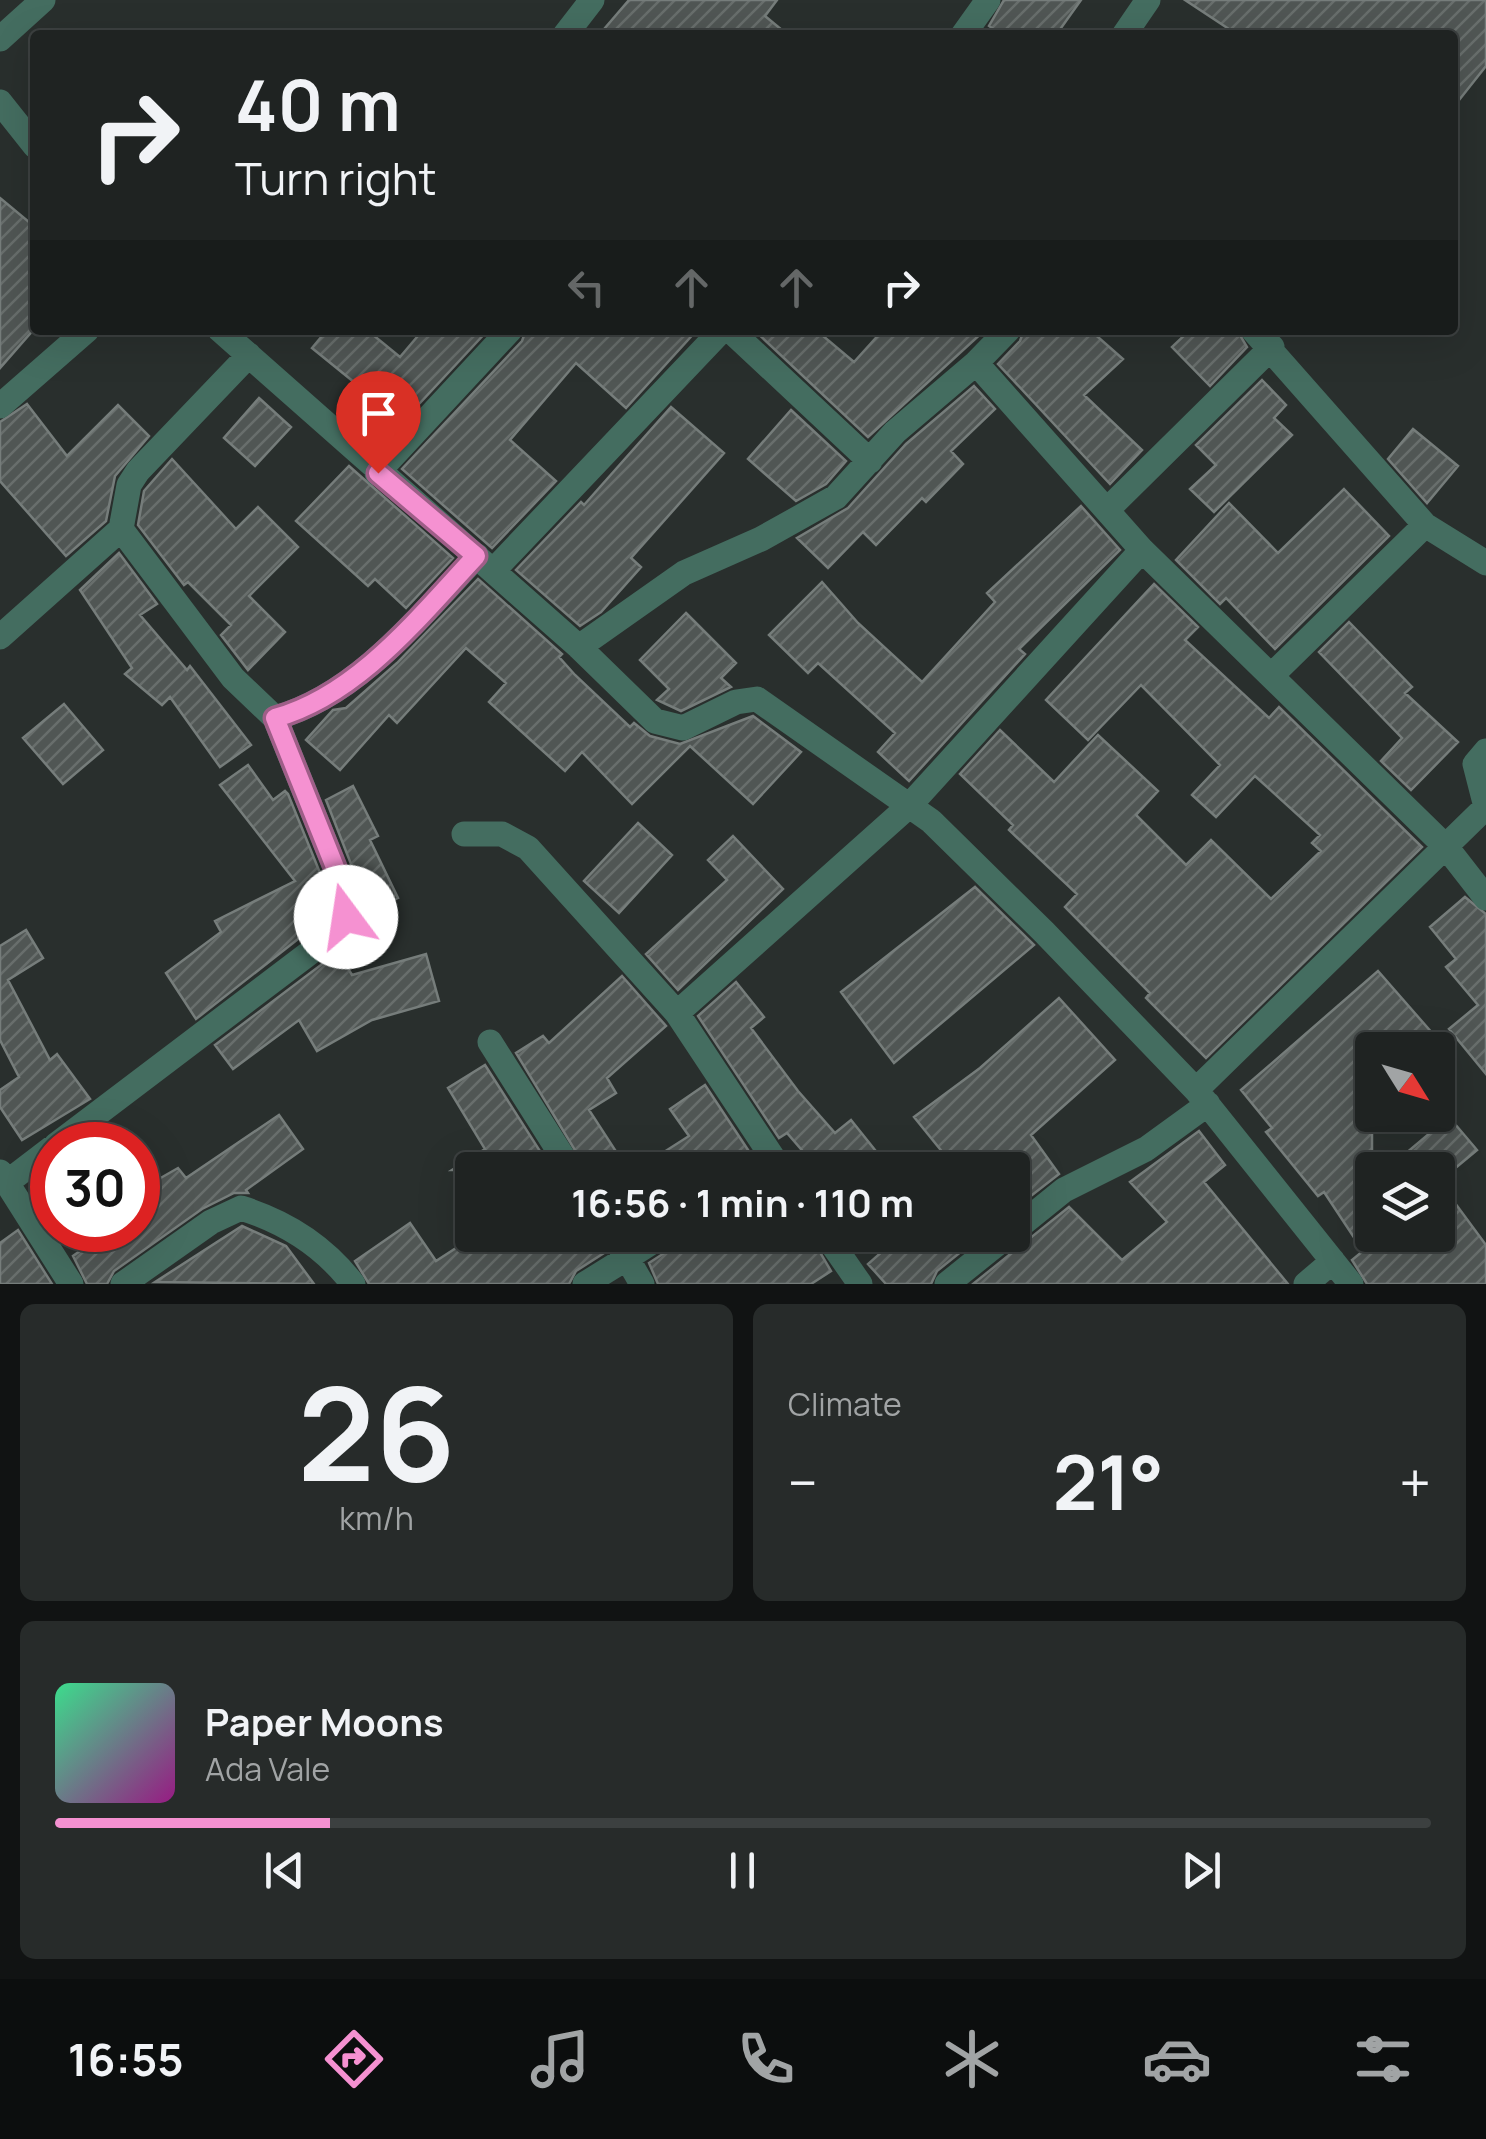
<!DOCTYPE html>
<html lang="en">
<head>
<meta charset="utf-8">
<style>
	:root { --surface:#1f2322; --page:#272b2a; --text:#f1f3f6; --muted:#a1a4a5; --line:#3c4040; --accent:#f591d1 }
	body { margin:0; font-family:Manrope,sans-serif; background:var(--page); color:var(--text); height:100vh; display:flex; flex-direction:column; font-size:38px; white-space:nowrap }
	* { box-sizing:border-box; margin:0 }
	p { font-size:32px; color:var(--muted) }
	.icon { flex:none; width:55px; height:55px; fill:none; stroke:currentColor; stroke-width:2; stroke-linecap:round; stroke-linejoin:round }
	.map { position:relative; height:1284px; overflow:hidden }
	.side { display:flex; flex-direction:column; gap:20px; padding:20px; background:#111313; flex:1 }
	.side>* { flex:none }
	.hud { position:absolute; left:30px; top:30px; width:1428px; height:305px; border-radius:10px; box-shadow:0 10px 40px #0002,0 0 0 2px var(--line); background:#1f2322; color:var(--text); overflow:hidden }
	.needle { width:65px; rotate:127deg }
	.controls { position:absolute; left:1355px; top:1032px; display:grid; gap:20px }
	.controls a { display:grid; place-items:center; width:100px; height:100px; border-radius:10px; background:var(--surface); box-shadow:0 10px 40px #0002,0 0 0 2px var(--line); font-size:50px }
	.speed { position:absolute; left:30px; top:1122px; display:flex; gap:20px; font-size:50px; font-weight:700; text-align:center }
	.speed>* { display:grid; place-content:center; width:130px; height:130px; border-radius:50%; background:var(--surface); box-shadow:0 10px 40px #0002,0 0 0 2px var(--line); line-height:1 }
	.speed .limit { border:15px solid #d22; background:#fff; color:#111 }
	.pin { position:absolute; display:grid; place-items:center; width:85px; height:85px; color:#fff; margin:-102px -42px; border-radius:50% 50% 50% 0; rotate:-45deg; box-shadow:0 0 10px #0007 }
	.pin .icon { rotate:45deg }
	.me { position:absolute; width:110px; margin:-55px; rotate:346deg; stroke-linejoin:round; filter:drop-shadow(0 0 8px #0008) }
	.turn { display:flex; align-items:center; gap:35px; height:210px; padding:0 40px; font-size:45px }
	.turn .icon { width:130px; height:130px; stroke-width:2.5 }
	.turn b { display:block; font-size:70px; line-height:85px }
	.lanes { display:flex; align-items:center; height:95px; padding:0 40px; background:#0003; justify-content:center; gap:50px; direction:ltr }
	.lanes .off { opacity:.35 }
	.big { font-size:75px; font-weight:700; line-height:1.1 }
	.side .card { flex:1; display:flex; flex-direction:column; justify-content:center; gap:15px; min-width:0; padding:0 35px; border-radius:15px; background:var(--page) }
	.side .dial { align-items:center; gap:0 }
	.dial b { font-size:130px; line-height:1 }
	.song { display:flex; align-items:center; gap:30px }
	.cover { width:120px; height:120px; border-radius:15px; background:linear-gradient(135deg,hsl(150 70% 55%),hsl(310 70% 35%)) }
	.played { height:10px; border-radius:5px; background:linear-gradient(90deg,var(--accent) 20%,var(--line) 20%) }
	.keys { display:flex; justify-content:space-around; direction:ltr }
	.heat { display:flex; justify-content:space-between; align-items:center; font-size:55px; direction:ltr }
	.side .tiles { flex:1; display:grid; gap:20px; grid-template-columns:1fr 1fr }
	.card:last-child { grid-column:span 2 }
	.trip { position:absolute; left:455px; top:1152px; width:575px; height:100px; border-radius:10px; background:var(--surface); box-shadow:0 10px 40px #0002,0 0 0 2px var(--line); font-weight:700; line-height:100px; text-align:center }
	.tab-bar { display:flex; height:160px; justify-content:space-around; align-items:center; background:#0c0e0e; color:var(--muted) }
	.tab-bar .icon { width:70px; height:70px }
	.tab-bar .selected { color:var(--accent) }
	.tab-bar b { font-size:45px; color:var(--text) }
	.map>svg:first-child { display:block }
	.building { fill:url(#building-hatch); stroke:#767d7b; stroke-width:2.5 }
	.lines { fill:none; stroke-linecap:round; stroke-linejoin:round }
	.minor { stroke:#446d60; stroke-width:25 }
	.route-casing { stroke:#9f5e88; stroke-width:25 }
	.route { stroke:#f591d1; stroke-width:18 }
</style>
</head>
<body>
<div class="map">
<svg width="1486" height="1284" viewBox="0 0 1486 1284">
	<defs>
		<pattern id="building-hatch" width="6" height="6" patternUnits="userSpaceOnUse" patternTransform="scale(2.5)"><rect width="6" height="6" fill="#505654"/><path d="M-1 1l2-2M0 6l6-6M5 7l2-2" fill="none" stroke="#686e6c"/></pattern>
	</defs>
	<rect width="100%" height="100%" fill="#292f2d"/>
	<!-- building -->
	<path class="building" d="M629 0H777L765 16 788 35H599Z
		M1004 0H1081L1056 35H1002L989 26Z
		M1185 0H1486V66L1452 109V35H1238Z
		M0 198 35 227V328L0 368Z
		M327 330H367L400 357 423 330H488L378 448 372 442 378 435 344 406 360 387 312 348Z
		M526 330H697L626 408 576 363 510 440 556 481 492 548 402 469 522 341Z
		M754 330H816L854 362 883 330H985L868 437Z
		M1024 330H1090L1123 359 1084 395 1142 450 1110 484 998 364 1020 341Z
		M1190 330H1237L1247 347 1210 386 1172 347Z
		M1262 380 1286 405 1274 418 1292 435 1214 512 1190 489 1216 465 1196 445Z
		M974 386 995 409 951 451 963 464 926 502 922 498 876 545 863 532 828 568 797 538 848 508 906 444Z
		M259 398 291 427 255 466 224 438Z
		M27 404 67 456 118 405 149 436 115 476 106 521 66 556 0 481V422Z
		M671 407 724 453 631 558 641 567 601 612 580 626 516 570 581 502 584 505Z
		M791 410 846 461 826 484 796 501 748 459Z
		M1413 429 1458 466 1427 503 1388 459Z
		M172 459 236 529 258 507 298 547 249 596 285 632 248 670 221 635 231 625 188 582 184 585 138 525 144 491Z
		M349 466 453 558 406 608 375 579 368 586 296 521Z
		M1344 489 1389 536 1275 649 1226 598 1220 604 1176 560 1229 503 1278 553Z
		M1081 506 1120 550 1019 649 1025 654 909 781 878 752 895 733 818 663 808 673 769 635 822 582 858 623 922 682 995 602 987 593Z
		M119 553 157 604 140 615 187 670 190 666 251 745 220 767 170 697 162 705 125 674 132 668 80 590Z
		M478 579 562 654 559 657 575 675 630 727 634 723 650 736 680 744 753 716 801 752 753 804 690 746 632 804 582 752 565 771 522 732 489 702 506 683 466 648 397 723 389 715 340 770 306 740 333 710 346 708 397 663Z
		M1154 584 1198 627 1185 640 1269 718 1279 707 1422 847 1206 1058 1146 998 1150 993 1065 907 1077 894 1009 830 1013 825 960 774 1000 730 1054 782 1098 735 1158 791 1136 815 1186 865 1211 840 1271 899 1321 851 1312 843 1320 835 1255 776 1216 817 1192 795 1220 765 1141 685 1088 740 1046 700Z
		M686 613 736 663 721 678 731 687 681 711 657 700 669 689 640 660Z
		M1349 622 1412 687 1405 693 1458 742 1411 790 1381 761 1402 738 1319 652Z
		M64 704 103 750 63 784 23 738Z
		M248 765 273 800 285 791 288 794 329 895 330 914 196 1019 166 973 221 932 215 921 295 881 220 785Z
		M353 786 378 836 370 840 398 898 362 915 360 887 326 800Z
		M638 823 672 855 619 913 584 881Z
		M733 836 783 889 678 990 646 954 727 880 708 860Z
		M975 887 1034 945 894 1063 841 992Z
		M1465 897 1486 914V1074L1449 1029 1478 1005 1446 967 1456 959 1430 927Z
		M26 930 43 958 8 980 50 1060 57 1054 90 1099 22 1140 0 1107V1090L19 1077 0 1040V946Z
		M338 952 352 975 426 954 439 1001 372 1020 317 1051 299 1020 233 1069 215 1045Z
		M1378 971 1447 1050H1372V1235H1438V1180L1486 1245V1284H1367L1352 1260 1363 1251 1324 1192 1318 1196 1266 1132 1272 1128 1241 1090Z
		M622 976 666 1026 607 1078 616 1093 589 1110 628 1170H587L516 1053 543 1036 549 1043Z
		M736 982 764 1017 751 1028 798 1091 835 1133 851 1120 891 1170H819L787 1133 779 1138 698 1016Z
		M1059 998 1115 1060 1031 1135 1059 1174 1018 1206 1012 1198V1170H957L914 1117 980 1068Z
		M485 1065 552 1170H452L485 1149 448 1088Z
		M705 1085 752 1156 730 1170H636L689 1136 670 1109Z
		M279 1115 303 1149 246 1190 248 1193H234L202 1209 114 1271 107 1284H87L73 1256 110 1230H138V1191L178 1168 186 1178Z
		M1449 1117 1477 1150 1453 1170H1386Z
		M1199 1131 1225 1165 1204 1182 1288 1284H973L1069 1207 1122 1260 1167 1222 1130 1182Z
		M410 1223 436 1261 476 1235H596L604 1253 576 1271 569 1284H369L355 1261Z
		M242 1226 286 1246 314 1284 155 1282Z
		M18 1230 52 1284H0V1243Z
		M679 1235H810L831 1271 811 1284H658L649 1263 672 1248Z
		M901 1235H973L977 1239 937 1271 931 1284H886L868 1264Z"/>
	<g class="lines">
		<!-- minor -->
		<path class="minor" d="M565 35 592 0
			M963 35 988 0
			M1124 35 1148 0
			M0 39 43 0
			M0 102 35 146
			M220 330 579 647 655 721 683 728 736 702 757 699 931 821 1044 932 1196 1090 1351 1284
			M730 330 870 461
			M1253 330 1425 525 1486 563
			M976 363 1142 550 1447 848 1486 898
			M0 406 87 330
			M377 473 510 330
			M1108 509 1272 347
			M121 529 233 678 275 718C358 695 419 617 477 556
			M493 571 722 330
			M0 637 121 529 129 485 138 471 249 355
			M579 647 684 573 761 539 836 497 895 432 976 363 1008 330
			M1273 674 1425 525
			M464 834H502L528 848 677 1013
			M490 1042 571 1170
			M1196 1090 1486 807 1475 764 1486 751
			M56 1145 341 929 346 917 345 892 275 718
			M781 1170 677 1013 909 806 1142 550
			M0 1172 71 1284
			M5 1184 52 1148
			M1012 1232 1064 1190 1146 1149 1208 1104
			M612 1235 627 1258 663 1235
			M826 1235 860 1284
			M123 1284 211 1222 241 1208C286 1222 324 1246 353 1284
			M585 1284 627 1258 642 1284
			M947 1284 1008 1235
			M1306 1284 1333 1261"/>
	</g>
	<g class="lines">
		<!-- route casing -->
		<g class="route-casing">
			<path id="route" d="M346 917 345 892 275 718C358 695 419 617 476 556L378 473"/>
		</g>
		<!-- route -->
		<use href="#route" class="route"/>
	</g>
</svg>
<div class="controls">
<a><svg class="needle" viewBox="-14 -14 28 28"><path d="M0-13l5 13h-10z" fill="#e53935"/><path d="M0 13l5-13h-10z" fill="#a1a4a5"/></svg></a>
<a><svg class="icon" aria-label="layers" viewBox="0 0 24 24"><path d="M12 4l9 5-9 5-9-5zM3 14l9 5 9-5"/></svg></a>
</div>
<div class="speed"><div class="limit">30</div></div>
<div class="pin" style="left:378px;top:473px;background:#d93025"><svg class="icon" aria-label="arrive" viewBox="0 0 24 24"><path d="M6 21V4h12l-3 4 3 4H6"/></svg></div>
<svg class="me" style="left:346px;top:917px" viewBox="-20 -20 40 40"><circle r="19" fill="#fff"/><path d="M0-13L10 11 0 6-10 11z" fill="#f591d1"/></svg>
<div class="trip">16:56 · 1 min · 110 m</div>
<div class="hud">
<div class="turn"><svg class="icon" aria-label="right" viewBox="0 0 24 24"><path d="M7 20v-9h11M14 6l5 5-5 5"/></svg><div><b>40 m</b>Turn right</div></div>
<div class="lanes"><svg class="icon off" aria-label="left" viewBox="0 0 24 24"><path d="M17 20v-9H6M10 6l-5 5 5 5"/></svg><svg class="icon off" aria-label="ahead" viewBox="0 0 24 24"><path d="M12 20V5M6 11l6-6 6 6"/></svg><svg class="icon off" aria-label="ahead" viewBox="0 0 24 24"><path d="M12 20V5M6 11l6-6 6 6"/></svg><svg class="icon" aria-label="right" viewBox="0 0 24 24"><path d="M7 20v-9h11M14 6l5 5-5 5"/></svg></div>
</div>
</div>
<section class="side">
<div class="tiles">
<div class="card dial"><b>26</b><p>km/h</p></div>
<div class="card"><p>Climate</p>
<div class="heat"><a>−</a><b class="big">21°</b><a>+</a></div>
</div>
<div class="card">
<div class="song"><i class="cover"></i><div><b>Paper Moons</b><p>Ada Vale</p></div></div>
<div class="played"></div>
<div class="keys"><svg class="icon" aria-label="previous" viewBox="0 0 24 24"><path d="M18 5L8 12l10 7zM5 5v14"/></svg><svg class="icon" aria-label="pause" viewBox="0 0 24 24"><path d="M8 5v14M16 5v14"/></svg><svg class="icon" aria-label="next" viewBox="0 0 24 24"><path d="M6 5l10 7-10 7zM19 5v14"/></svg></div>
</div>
</div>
</section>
<nav class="tab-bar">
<b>16:55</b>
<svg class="icon selected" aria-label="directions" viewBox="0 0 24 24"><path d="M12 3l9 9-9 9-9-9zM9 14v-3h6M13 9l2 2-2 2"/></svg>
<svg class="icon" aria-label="music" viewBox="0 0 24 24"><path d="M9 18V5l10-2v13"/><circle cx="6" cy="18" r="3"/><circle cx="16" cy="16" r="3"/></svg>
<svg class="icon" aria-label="phone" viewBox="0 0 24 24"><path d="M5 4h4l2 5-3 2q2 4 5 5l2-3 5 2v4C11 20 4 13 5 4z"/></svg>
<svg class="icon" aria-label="climate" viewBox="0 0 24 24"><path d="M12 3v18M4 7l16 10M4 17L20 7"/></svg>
<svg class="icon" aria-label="car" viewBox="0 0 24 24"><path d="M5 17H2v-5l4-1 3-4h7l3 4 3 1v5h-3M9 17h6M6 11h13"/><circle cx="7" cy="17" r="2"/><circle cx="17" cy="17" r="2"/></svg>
<svg class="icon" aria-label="filters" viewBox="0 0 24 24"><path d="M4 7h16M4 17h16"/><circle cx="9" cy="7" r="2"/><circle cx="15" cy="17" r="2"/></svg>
</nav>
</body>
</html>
